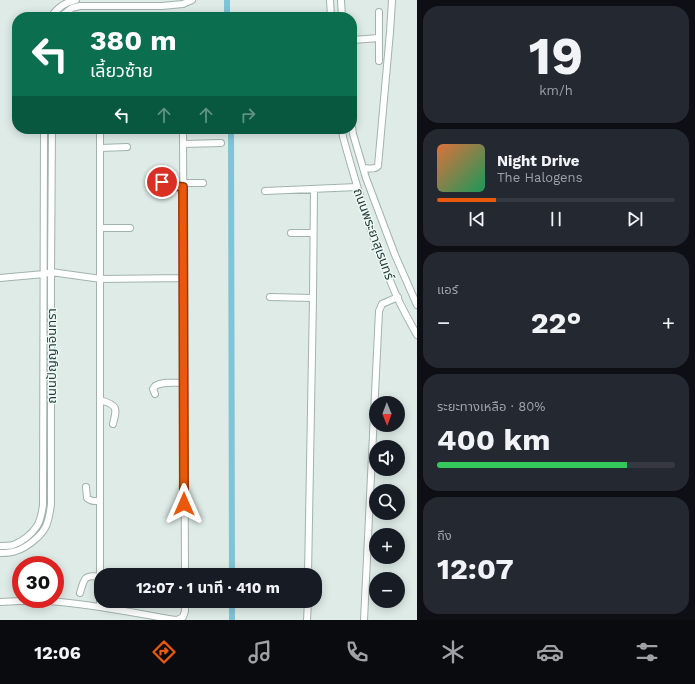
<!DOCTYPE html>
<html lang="th">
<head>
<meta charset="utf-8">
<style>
	:root { --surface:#171b24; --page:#242831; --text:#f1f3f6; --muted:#9ea1a6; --line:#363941; --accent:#ea580c }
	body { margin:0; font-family:"Work Sans","Noto Sans Thai",sans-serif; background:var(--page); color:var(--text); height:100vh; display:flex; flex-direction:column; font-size:15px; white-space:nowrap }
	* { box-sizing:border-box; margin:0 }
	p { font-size:13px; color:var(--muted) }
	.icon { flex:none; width:22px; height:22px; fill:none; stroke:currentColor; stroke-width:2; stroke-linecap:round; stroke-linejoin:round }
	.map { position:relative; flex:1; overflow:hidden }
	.side { display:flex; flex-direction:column; gap:6px; padding:6px; background:#0d0f14; width:278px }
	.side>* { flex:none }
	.hud { position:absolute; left:12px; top:12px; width:345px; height:122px; border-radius:16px; box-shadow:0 2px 10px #0003; background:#0b6e4f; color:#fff; overflow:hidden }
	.needle { width:26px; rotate:179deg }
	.controls { position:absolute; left:369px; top:396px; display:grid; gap:8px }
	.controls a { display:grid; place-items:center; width:36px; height:36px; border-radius:50%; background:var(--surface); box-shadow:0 2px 10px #0003; font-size:20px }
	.speed { position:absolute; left:12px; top:556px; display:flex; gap:8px; font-size:20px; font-weight:700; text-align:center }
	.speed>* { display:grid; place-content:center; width:52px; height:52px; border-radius:50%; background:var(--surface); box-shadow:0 2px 10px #0003; line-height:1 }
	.speed .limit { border:6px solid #d22; background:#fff; color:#111 }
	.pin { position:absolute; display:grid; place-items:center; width:34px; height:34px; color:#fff; margin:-17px; border:2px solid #fff; border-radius:50%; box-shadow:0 1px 4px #0007 }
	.me { position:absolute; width:44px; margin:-22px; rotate:0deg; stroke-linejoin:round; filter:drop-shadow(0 0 3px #0008) }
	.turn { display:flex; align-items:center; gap:14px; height:84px; padding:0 12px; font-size:18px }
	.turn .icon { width:52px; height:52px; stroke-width:2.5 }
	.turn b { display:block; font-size:28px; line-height:34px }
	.lanes { display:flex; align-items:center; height:38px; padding:0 12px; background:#0003; justify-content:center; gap:20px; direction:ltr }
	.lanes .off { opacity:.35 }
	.big { font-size:30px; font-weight:700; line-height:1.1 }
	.side .tile { flex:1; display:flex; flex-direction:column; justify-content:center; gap:6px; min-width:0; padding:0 14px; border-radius:16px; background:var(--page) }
	.side .dial { align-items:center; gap:0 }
	.dial b { font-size:52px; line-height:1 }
	.song { display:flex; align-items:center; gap:12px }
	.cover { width:48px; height:48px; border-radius:6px; background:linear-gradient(135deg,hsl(20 70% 55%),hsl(150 70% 35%)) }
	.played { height:4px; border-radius:2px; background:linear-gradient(90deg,var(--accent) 25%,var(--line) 25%) }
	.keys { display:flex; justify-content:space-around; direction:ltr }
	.heat { display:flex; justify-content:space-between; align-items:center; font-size:22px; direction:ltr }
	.charge { height:6px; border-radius:3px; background:linear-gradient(90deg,#34c759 80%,var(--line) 0) }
	.trip { position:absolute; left:94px; top:568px; width:228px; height:40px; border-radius:16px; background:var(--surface); box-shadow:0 2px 10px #0003; font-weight:700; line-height:40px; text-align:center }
	.tabs { display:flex; height:64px; justify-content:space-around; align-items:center; background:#090b0e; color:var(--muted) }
	.tabs .icon { width:28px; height:28px }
	.tabs .on { color:var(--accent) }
	.tabs b { font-size:18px; color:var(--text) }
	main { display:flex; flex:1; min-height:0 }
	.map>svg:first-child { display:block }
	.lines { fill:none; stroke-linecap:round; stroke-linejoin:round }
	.canal { stroke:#80c4d7; stroke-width:6 }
	.minor-casing { stroke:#a1b3ae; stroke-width:8 }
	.minor { stroke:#fff; stroke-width:6 }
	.route-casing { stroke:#983908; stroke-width:10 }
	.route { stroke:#ea580c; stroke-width:7 }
	.labels { text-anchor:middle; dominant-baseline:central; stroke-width:3; stroke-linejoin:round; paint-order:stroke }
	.street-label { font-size:13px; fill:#1e3c36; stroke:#eff8f4 }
</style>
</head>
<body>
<main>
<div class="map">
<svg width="417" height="620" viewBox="0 0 417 620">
	<rect width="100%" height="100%" fill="#deebe6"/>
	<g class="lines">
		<!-- canal -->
		<path class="canal" d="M227 0V17
			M231 129 232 575
			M232 601V620"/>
		<!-- minor casing -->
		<g class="minor-casing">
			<path id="minor" d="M330 0 331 17
				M341 0 342 17
				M51 17C57 8 65 2 76 0
				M60 17 72 8 80 6H162L183 4 192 0
				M352 40 379 38
				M379 61V12
				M352 127 353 134 366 178 395 255 417 305
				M183 129 185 575
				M342 129 343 137C358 191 374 245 397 297 403 310 410 322 417 335
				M183 144 221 143
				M100 148 127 147
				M363 168C368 168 375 170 378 166L390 32 392 0
				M161 171 162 183 164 185 183 187
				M183 183H203
				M265 191 357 187
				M101 228H130
				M291 233H313
				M0 278 44 274 51 272 101 279 183 278
				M270 297 313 298 314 190
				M155 394 153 389 155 386C163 381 174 383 184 383
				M100 400C118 405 117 408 113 424
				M86 487 87 498C91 502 95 501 100 501
				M0 546C4 546 9 546 13 545 22 542 32 534 37 526 41 520 42 512 43 505L44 129
				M0 553C5 553 11 553 16 551 26 548 40 537 45 528 49 521 50 512 51 504V272L52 129
				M308 575 313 298
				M80 593C84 579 84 574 100 577
				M0 602C16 601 33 600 49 601 92 604 134 613 176 620
				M100 607V129
				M177 620 183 617 185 611V601
				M307 620 308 601
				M364 620 379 311 382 304 398 297"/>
		</g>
		<!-- minor -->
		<use href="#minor" class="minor"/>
	</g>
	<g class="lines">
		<!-- route casing -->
		<g class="route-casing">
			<path id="route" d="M162 182 164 185 183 187 184 504"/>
		</g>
		<!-- route -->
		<use href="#route" class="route"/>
	</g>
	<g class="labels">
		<!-- street labels -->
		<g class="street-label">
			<text transform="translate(374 234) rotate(70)">ถนนพระยาสุเรนทร์</text>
			<text transform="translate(51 356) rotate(-90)">ถนนปัญญาอินทรา</text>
		</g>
	</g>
</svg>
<div class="controls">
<a><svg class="needle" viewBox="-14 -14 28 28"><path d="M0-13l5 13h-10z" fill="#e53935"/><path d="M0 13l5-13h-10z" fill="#9ea1a6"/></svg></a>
<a><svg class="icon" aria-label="sound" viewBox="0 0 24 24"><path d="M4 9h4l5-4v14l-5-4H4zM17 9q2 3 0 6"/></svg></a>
<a><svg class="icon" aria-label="search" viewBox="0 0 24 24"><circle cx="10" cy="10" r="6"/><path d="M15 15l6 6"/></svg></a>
<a>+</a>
<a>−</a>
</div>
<div class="speed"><div class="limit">30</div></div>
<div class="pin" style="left:162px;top:182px;background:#d93025"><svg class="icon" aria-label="arrive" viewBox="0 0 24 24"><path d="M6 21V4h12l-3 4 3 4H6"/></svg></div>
<svg class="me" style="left:184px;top:504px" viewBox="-20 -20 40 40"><path d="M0-17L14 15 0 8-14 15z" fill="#ea580c" stroke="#fff" stroke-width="4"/></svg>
<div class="trip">12:07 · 1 นาที · 410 m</div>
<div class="hud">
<div class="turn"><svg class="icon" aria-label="left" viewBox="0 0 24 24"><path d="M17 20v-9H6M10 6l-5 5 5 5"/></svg><div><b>380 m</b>เลี้ยวซ้าย</div></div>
<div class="lanes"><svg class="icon" aria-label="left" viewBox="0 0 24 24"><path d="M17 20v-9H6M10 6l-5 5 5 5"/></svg><svg class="icon off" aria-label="ahead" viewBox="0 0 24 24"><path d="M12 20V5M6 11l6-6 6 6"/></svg><svg class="icon off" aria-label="ahead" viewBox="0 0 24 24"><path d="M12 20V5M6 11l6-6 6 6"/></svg><svg class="icon off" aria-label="right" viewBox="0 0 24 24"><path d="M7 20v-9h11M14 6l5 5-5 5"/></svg></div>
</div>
</div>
<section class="side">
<div class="tile dial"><b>19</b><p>km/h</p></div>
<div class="tile">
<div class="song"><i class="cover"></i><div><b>Night Drive</b><p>The Halogens</p></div></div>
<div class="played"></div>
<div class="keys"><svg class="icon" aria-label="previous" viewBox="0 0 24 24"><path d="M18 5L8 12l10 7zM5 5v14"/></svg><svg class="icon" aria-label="pause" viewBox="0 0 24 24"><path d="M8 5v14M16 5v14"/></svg><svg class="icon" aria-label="next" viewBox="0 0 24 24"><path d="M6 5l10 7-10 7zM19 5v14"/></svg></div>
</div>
<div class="tile"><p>แอร์</p>
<div class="heat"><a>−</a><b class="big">22°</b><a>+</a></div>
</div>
<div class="tile"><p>ระยะทางเหลือ · 80%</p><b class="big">400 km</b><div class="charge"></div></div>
<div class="tile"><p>ถึง</p><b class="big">12:07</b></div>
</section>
</main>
<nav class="tabs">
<b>12:06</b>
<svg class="icon on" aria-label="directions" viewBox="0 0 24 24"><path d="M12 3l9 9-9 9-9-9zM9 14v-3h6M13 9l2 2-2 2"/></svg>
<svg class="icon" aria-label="music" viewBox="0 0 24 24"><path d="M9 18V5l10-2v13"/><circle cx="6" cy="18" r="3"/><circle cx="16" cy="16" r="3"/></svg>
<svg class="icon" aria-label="phone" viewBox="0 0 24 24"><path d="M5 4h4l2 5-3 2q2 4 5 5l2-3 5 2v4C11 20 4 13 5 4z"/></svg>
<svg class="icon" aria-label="climate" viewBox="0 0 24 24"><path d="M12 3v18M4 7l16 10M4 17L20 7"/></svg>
<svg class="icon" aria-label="car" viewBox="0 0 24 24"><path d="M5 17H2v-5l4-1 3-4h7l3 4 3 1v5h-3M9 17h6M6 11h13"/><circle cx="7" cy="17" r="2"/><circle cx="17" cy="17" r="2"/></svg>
<svg class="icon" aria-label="filters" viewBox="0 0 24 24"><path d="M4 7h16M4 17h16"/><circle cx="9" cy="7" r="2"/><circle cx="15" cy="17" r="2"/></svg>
</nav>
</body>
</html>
